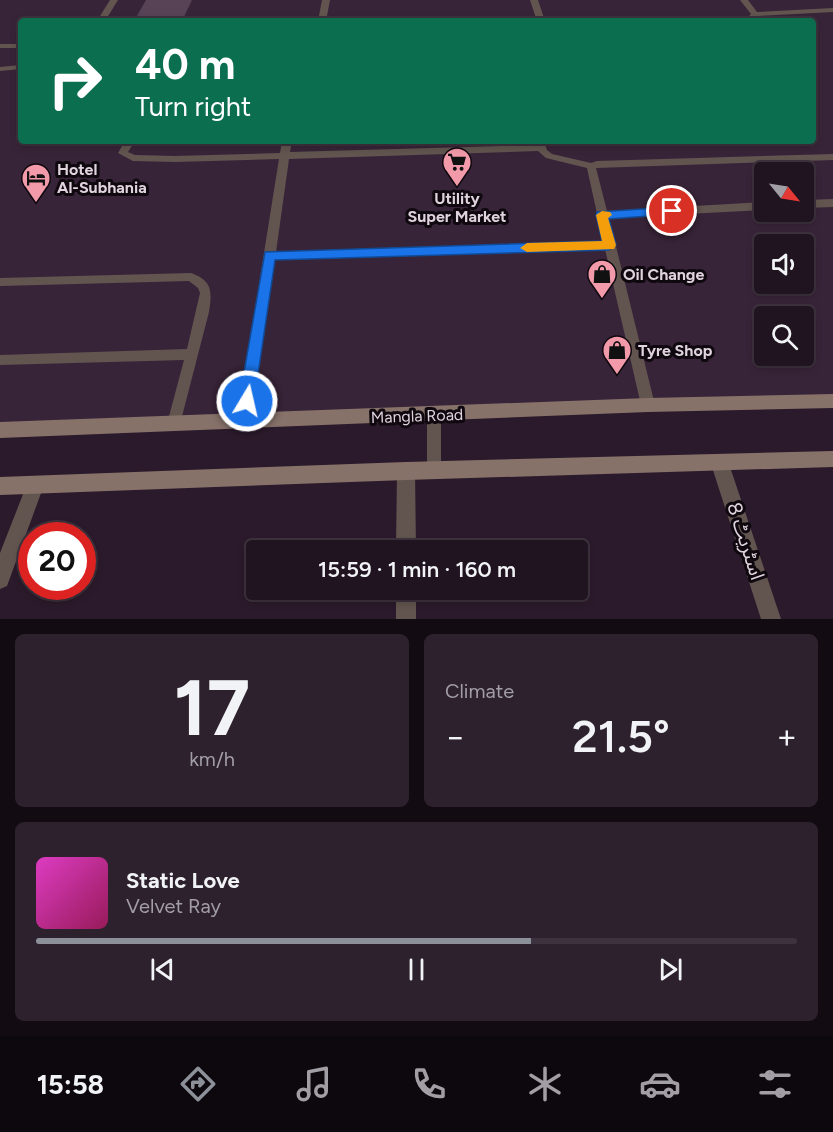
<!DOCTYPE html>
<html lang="en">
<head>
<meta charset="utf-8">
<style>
	:root { --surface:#201420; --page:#2d212d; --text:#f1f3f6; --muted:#a29ea5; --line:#3d333e; --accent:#8c9099 }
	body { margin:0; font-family:Figtree,"Noto Sans Arabic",sans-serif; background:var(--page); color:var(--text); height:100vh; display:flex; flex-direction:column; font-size:22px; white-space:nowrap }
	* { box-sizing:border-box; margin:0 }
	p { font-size:20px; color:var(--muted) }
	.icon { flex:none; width:33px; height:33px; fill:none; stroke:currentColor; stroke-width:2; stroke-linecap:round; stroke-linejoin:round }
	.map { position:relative; height:619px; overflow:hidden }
	.side { display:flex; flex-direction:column; gap:15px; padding:15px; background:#120b12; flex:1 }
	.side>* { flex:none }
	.guide { position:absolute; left:18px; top:18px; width:798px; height:126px; border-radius:6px; box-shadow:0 3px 9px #0003,0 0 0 2px var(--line); background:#0b6e4f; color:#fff; overflow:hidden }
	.needle { width:39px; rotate:120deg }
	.tools { position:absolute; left:754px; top:162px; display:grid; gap:12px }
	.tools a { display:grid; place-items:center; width:60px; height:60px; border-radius:6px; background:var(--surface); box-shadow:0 3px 9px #0003,0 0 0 2px var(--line); font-size:30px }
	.speed { position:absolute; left:18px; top:522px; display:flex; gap:12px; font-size:30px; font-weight:700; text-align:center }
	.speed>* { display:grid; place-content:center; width:78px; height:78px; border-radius:50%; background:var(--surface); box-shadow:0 3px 9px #0003,0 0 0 2px var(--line); line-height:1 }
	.speed .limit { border:9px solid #d22; background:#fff; color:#111 }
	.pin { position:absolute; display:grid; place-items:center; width:51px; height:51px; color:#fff; margin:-26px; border:3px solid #fff; border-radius:50%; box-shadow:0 2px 6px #0007 }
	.me { position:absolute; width:66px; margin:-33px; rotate:9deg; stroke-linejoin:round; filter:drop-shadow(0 0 4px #0008) }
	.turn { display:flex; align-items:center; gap:21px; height:126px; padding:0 18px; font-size:27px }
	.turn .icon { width:78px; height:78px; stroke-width:2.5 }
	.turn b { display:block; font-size:42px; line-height:51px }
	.big { font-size:45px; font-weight:600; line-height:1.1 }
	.side .card { flex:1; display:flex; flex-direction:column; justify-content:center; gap:9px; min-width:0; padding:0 21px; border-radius:9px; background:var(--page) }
	.side .dial { align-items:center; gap:0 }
	.dial b { font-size:78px; line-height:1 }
	.song { display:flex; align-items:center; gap:18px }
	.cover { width:72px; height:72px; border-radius:9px; background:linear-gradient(135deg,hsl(310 70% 55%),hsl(330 70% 35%)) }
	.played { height:6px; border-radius:3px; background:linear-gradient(90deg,var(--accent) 65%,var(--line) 65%) }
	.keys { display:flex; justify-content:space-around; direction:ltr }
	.heat { display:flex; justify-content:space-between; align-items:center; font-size:33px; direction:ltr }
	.side .tiles { flex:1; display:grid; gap:15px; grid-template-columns:1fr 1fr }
	.card:last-child { grid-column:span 2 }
	.trip { position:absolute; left:246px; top:540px; width:342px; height:60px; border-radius:6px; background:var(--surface); box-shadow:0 3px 9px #0003,0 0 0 2px var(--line); font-weight:600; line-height:60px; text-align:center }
	.menu { display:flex; height:96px; justify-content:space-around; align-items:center; background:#0d080d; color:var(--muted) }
	.menu .icon { width:42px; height:42px }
	.menu .selected { color:var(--accent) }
	.menu b { font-size:27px; color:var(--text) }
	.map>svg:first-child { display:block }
	.built { fill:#382438; fill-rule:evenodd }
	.building { fill:#574256 }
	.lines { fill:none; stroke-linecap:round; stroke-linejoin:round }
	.lane { fill:#625550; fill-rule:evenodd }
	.street { fill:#625550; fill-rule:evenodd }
	.secondary { fill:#87726a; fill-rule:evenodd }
	.route { fill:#1a73e8; stroke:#114b97; stroke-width:1.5 }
	.slow { fill:#f59e0b }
	.labels { text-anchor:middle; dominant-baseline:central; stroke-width:6; stroke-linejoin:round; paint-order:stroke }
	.poi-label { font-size:16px; font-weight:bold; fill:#dfd3de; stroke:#0f080f; text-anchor:start }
	.street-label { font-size:16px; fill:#dfd3de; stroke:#0f080f }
	.near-street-label { font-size:20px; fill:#dfd3de; stroke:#0f080f }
</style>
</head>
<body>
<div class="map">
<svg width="833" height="619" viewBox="0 0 833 619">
	<rect width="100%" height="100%" fill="#2b1a2b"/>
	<!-- built -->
	<path class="built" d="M0 0H833V397L0 425ZM21 21H813V141H21ZM765 172H804V212H765ZM765 244H804V284H765ZM765 316H804V356H765Z"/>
	<!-- building -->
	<path class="building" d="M146 0H192L182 21H134Z"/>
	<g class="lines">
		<!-- lane -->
		<path class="lane" d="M110 0H118L105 21H97Z
			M322 0H330L326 21H318Z
			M530 0H538L545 21H537Z
			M740 0H748L757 12 833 8V12L757 16 752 21H744L751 14Z
			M0 44H21V48H0Z
			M21 65V69L0 71V67Z
			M125 141H135L128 152 135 155 175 156 280 153 282 141H292L290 152 536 145 534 141H544L547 150 552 154 591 163 597 161 833 154V160L596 168 607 211 765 202V210L609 218 655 405 653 409 648 411 643 409 641 405 605 249 274 260 251 422 249 426 244 428 239 426 237 422 279 159 175 162 133 161 118 153ZM538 151 546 158 587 168 603 241 276 252 289 159Z
			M833 199V207L804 208V200Z
			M191 273C213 281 212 292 209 312L179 428 174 430 169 428 167 424 184 360 0 365V355L187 349 200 293 198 288 189 281 0 286V278Z
			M434 409 439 411 441 415V471L439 476 434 478 429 476 427 471V415L429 411Z"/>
		<!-- street -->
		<path class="street" d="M720 456 726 458 729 464 781 619H761L711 464 714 458Z
			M406 462 412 465 415 471 416 550H396L397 471 400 465Z
			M35 476 41 479 44 485 7 586 0 589V553L29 479Z
			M396 590H416V619H396Z"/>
		<!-- secondary -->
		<path class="secondary" d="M833 394V408L648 412 0 438V422L648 398Z
			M833 451V467L406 480 0 495V477L406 462Z"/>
	</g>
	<!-- route -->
	<path class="route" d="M672 207 676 208V214L609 219 616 245 609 250 275 260 254 401 252 406 247 408 241 406 239 401 265 252 602 241 596 215 597 212Z"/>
	<!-- slow -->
	<path class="slow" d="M602 211 610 212 612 215 608 218 616 245 614 249 527 252 520 248 527 243 602 241 596 215Z"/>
	<!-- icons -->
	<defs>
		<g id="supermarket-pin" transform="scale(1.5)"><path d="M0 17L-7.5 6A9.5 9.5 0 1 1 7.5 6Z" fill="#f39aaa" stroke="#0f080f"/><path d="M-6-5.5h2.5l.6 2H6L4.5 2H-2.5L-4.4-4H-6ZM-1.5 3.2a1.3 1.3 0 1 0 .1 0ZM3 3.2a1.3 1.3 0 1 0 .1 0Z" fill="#111"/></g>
		<g id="hotel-pin" transform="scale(1.5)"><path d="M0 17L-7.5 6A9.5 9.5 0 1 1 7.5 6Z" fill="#f39aaa" stroke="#0f080f"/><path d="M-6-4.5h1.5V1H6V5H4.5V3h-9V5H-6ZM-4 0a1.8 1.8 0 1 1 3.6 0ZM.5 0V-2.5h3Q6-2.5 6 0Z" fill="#111"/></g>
		<g id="shop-pin" transform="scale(1.5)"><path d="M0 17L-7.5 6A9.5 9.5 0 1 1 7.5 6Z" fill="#f39aaa" stroke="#0f080f"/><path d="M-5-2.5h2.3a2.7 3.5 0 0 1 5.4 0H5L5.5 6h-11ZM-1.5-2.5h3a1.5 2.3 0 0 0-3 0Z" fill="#111"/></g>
	</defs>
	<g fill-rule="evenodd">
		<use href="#supermarket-pin" x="457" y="162"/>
		<use href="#hotel-pin" x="36" y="178"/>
		<use href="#shop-pin" x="602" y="274"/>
		<use href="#shop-pin" x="617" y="350"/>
	</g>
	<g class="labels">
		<!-- poi labels -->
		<g class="poi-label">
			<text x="57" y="169">Hotel<tspan x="57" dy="18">Al-Subhania</tspan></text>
			<text x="457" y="198" text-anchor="middle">Utility<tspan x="457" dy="18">Super Market</tspan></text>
			<text x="623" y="274">Oil Change</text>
			<text x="638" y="350">Tyre Shop</text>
		</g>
		<!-- street labels -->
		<g class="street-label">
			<text transform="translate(417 416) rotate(-2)">Mangla Road</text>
		</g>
		<!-- near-street labels -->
		<g class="near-street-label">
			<text transform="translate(746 541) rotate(72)">اسٹریٹ 8</text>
		</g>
	</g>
</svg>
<div class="tools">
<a><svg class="needle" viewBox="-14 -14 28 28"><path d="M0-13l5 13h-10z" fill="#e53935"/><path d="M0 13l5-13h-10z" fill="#a29ea5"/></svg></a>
<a><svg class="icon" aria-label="sound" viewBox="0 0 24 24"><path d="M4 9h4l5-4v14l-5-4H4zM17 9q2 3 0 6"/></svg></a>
<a><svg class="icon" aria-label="search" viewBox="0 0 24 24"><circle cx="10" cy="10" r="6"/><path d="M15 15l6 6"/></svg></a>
</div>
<div class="speed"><div class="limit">20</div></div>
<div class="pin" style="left:672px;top:211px;background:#d93025"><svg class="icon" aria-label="arrive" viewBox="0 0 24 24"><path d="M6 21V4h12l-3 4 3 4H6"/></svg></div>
<svg class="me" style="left:247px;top:401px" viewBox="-20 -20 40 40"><circle r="17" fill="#1a73e8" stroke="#fff" stroke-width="3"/><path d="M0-11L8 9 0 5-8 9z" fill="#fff"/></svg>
<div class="trip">15:59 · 1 min · 160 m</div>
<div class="guide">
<div class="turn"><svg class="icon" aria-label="right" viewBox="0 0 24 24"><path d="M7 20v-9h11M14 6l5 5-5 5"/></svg><div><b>40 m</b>Turn right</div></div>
</div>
</div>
<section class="side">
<div class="tiles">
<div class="card dial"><b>17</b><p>km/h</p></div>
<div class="card"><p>Climate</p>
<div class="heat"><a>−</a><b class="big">21.5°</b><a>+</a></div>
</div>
<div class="card">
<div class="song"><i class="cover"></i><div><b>Static Love</b><p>Velvet Ray</p></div></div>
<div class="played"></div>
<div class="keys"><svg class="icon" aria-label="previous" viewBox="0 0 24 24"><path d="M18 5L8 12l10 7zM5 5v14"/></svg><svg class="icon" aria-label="pause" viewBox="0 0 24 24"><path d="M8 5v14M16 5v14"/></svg><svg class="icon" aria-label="next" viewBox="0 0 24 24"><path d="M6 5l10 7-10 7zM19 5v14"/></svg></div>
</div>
</div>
</section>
<nav class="menu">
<b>15:58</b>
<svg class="icon selected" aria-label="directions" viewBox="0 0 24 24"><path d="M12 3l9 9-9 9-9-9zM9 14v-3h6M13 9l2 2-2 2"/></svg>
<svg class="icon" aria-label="music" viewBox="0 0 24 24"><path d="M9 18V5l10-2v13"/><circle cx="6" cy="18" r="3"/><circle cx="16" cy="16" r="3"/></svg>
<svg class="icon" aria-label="phone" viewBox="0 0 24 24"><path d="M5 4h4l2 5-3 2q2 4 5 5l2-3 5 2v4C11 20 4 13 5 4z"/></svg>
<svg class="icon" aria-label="climate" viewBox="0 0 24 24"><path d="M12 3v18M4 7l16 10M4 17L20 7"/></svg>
<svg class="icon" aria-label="car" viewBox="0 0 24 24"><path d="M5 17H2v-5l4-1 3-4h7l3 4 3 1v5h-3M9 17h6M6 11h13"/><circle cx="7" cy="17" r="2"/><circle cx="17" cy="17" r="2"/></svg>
<svg class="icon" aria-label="filters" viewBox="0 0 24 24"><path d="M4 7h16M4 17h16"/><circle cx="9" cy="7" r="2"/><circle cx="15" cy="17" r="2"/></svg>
</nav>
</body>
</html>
